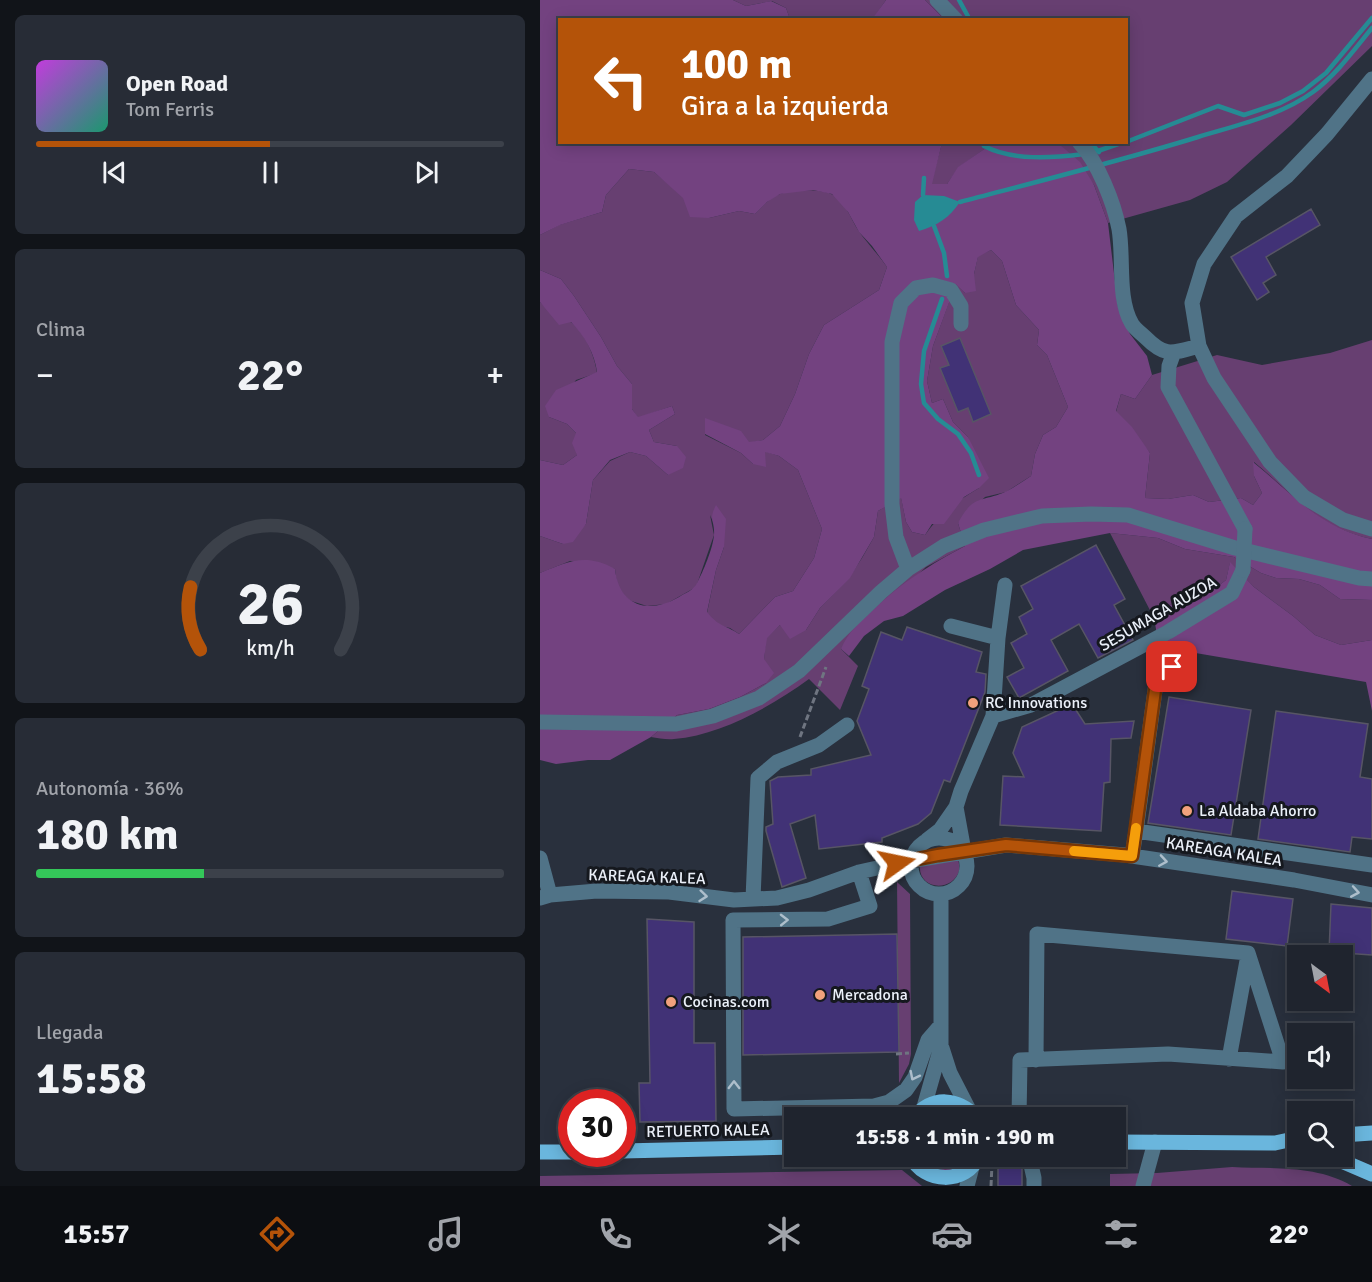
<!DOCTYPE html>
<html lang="es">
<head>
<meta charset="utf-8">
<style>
	:root { --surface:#1f242e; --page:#272c36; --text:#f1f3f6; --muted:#a1a4aa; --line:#3c414a; --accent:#b45309 }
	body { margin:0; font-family:Signika,sans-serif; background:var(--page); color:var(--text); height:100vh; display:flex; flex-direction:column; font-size:22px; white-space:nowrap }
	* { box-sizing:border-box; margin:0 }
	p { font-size:20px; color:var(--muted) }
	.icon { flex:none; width:33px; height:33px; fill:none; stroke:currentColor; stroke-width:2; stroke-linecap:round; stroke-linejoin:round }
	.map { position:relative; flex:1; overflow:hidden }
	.side { display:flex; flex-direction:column; gap:15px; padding:15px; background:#111419; width:540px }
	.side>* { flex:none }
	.banner { position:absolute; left:18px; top:18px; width:570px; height:126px; border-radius:0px; box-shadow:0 3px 15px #0003,0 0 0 2px var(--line); background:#b45309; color:#fff; overflow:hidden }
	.needle { width:39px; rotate:148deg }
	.buttons { position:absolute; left:747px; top:945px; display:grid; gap:12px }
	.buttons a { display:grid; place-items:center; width:66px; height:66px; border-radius:0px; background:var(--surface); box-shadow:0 3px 15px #0003,0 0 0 2px var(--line); font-size:30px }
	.speed { position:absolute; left:18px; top:1089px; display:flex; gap:12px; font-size:30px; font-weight:700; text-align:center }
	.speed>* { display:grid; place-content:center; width:78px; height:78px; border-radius:50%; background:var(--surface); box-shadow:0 3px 15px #0003,0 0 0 2px var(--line); line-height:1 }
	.speed .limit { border:9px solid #d22; background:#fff; color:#111 }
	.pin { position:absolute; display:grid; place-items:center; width:51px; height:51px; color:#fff; margin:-26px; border-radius:12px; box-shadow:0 3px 9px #0006 }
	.me { position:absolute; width:66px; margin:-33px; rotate:78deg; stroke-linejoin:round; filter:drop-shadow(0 0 4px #0008) }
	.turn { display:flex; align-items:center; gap:21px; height:126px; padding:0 24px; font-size:27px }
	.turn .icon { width:78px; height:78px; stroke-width:2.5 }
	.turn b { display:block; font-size:42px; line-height:51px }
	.big { font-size:45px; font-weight:700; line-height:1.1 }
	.side .tile { flex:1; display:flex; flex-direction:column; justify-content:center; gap:9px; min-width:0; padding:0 21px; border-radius:9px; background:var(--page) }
	.side .dial { align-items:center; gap:0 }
	.dial svg { height:156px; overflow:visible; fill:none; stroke:var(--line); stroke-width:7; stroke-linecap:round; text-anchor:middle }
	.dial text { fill:var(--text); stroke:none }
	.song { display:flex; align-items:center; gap:18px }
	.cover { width:72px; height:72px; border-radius:9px; background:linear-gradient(135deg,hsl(290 70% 55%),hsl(160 70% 35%)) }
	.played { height:6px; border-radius:3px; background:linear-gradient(90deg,var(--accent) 50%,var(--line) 50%) }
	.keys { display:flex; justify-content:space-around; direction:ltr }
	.heat { display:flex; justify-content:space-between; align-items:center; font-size:33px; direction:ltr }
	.charge { height:9px; border-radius:4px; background:linear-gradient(90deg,#34c759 36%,var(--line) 0) }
	.trip { position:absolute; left:244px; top:1107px; width:342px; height:60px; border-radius:0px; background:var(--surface); box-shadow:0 3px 15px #0003,0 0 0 2px var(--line); font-weight:700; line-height:60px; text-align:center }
	.menu { display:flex; height:96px; justify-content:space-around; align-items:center; background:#0c0e12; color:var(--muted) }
	.menu .icon { width:42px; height:42px }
	.menu .current { color:var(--accent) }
	.menu b { font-size:27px; color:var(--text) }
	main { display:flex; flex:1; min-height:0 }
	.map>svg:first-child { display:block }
	.green { fill:#673f71 }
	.forest { fill:#734280 }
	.water { fill:#268b94 }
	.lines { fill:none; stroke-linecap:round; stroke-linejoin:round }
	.stream { stroke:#268b94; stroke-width:4.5 }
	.building { fill:#413276; stroke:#575565; stroke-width:1.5 }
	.path { stroke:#6f7581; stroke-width:3; stroke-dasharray:6 3; stroke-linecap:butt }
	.minor { stroke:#507387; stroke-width:15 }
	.major { stroke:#6ab6dd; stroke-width:15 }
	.minor-bridge { stroke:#507387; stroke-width:15 }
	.oneway { stroke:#adbecb }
	.route-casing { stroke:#753606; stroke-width:15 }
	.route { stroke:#b45309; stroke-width:10 }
	.slow { stroke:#f59e0b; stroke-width:10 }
	.poi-dot { fill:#f1a17c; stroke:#15181e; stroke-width:2 }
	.labels { text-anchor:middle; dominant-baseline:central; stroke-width:6; stroke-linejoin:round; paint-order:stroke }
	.street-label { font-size:16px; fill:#ebf0f9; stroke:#15181e }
	.poi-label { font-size:16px; fill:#ebf0f9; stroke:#15181e; text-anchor:start }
</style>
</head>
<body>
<main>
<section class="side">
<div class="tile">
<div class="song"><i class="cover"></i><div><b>Open Road</b><p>Tom Ferris</p></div></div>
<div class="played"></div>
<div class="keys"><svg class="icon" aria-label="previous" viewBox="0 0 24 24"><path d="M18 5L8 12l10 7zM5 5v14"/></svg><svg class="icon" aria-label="pause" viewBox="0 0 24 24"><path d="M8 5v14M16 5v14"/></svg><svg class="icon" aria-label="next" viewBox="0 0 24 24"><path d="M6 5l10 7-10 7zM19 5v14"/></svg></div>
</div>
<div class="tile"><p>Clima</p>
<div class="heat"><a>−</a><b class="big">22°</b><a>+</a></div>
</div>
<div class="tile dial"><svg viewBox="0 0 100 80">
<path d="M14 69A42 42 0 1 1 86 69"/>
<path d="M14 69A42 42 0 0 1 9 37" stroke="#b45309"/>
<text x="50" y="56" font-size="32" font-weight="700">26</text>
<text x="50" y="72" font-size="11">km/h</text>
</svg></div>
<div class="tile"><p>Autonomía · 36%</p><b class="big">180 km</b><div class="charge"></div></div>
<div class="tile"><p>Llegada</p><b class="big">15:58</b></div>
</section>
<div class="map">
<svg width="832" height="1186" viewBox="0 0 832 1186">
	<rect width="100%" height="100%" fill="#29303d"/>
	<!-- green -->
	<path class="green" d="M193 0H346L332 20 250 19 246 8 232 1 206 6Z
		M385 0H832V46L751 125 687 182 650 200 568 223 554 185 519 144 506 143 586 142V20L404 19Z
		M402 143H453L419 167 407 184H391Z
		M89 169 114 172 169 218 199 211 215 214C222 207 230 197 240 194 252 190 278 188 291 194 304 199 311 219 318 230 326 242 338 254 347 267L339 290 284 325 269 354 255 394 240 426 223 440 209 443 183 426 165 419V435L201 453 213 464 224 451 239 456 258 470 282 529 274 558 253 591 235 597 199 634 190 628 177 625 167 613 176 570 184 547 170 515 174 535 156 587 126 604 107 606 88 600 77 585 75 569 30 561 0 573V536L23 544 46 524 53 480 70 461 90 452 106 456 128 475 137 446 114 442 109 430 135 414 132 406 98 418 92 409V384L77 366 61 337 34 296 21 279 0 270V235L19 225 62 212 66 195Z
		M451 250 462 261 476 305 499 330 497 345 507 355 528 407 516 427 503 435 495 454 491 476 466 492 445 497 418 523 425 546 386 567 301 649 318 666 300 710 269 679C232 706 181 735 134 739 127 740 118 738 111 737L137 715 169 709 200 697 226 683 224 659 226 638 240 625 266 630 280 608 309 578 322 558 334 537 338 511 361 497 366 522 372 532 385 535C398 516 418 500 439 488L428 437 413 422 403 399 392 403 387 381 393 346 416 283 425 293 434 274 438 256Z
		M0 302C10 312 21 315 32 323 45 333 55 357 57 373L36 380 9 417 27 424 36 433 37 455 23 465 0 460Z
		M832 340V539C778 528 754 495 714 462V476L722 493 713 505 701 498 669 502 653 495 628 499 605 498 610 453 576 412 581 394 595 399 612 375 677 355 722 365 790 353Z
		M570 533 618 538 645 549 694 557 721 573 736 578 759 579 780 585 800 599 832 600V640L801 645 775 635 753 616 714 587 690 563 686 580 659 601 628 605 614 618Z
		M418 856C418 860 420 866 419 871 413 892 377 891 380 864Z
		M357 882 370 894 371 1054 369 1064 359 1083Z
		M381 1157H431C419 1175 393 1174 381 1157Z
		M692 1167C732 1169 777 1165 812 1186H570V1174L617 1173Z
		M362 1170 382 1186H0V1176Z"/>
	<!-- forest -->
	<path class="forest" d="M0 0H193L206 6 231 1 246 8 250 19 20 20V142L402 143 392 184H407L418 167 453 143 505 142 519 144 540 162 554 185 568 223 578 307 590 334 607 356 612 375 595 399 581 394 576 411 592 427 610 453 605 498 628 499 653 495 669 502 701 498 713 505 722 493 714 476 713 462C753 494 780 528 832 539V600L800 599 780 585 759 579 736 578 721 573 694 557 645 549 618 538 570 533 483 550 450 569 405 590 363 616 344 621 324 636 309 656 301 649C308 632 320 622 333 610 364 581 388 566 425 546L418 523C434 493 442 503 467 491 475 487 483 481 491 476L495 454 503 435 516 427 528 407 507 355 497 345 499 330 476 305 462 261 451 250 438 257 434 274 436 291 425 293 416 284 393 346 387 381 392 403 403 399 413 422 428 437 449 478 439 488 424 497 404 524H392L385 535 372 532 366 522 361 498 338 511 334 537 310 578 280 608 266 630 250 639 240 625 227 638 224 659 234 673 226 683 200 697 169 709 137 715 111 737 70 760H48L16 764 0 760V573C29 561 46 553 75 569 79 606 108 615 139 597 145 593 154 590 157 583 163 572 173 548 174 535 175 521 168 520 176 505L186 519 184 547 176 570 167 612C180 628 184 624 199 634L235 597 253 591 274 558 282 529 258 470 239 456 225 452 226 467 213 464 201 453 165 434V418L201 431 209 442 223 440 240 426 255 394 269 354 284 325 339 290 347 267 332 246 319 232 308 212 292 194 273 190 240 194 227 202 215 214 199 211 169 218 150 217 143 198 114 172 89 169 66 195 62 212 20 225 0 235Z
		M346 0H385L404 19H332Z
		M0 270 21 279 34 296 61 337 77 366 92 384V409L98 417 132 406 135 414 109 430 114 442 137 446 146 457 143 468 128 475 106 456 90 452 70 460 53 480 46 524 33 542 23 544 0 536V460L23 465 37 455 32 443 36 433 27 424 9 417 5 406 16 390 57 372C55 354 44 335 31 322L19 325 0 302Z
		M690 562 714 587 753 616 775 635 801 645 832 640V711L826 682 632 649 620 651 614 618 628 605 660 600 686 580Z"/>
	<!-- water -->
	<path class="water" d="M383 195 404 196 420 202C409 218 398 225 379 231L374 220 375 202Z"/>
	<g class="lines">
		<!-- stream -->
		<path class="stream" d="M419 0 430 20
			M393 20V19
			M550 142 559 152
			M586 142 678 106 704 115 740 103 763 91 786 73 832 18
			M444 146C473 161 512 158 544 154
			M552 153 584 142
			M383 195 384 178
			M420 202C500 181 580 161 658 137 697 125 740 116 773 92 796 75 814 50 832 28
			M394 226 404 253 407 276
			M402 299 384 351 381 384 384 403 398 419 418 434 431 453 439 475"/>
	</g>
	<!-- building -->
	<path class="building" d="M771 209 780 225 726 257 736 275 723 283 729 292 717 300 691 257Z
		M420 338 451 414 433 422 428 408 418 412 400 368 409 365 401 346Z
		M556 545 585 599 574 605 593 640 558 658 539 624 511 640 528 671 479 698 467 677 484 668 471 643 487 634 479 617 493 609 481 586Z
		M367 627 442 652 436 672 446 674 445 692 410 782 404 780 391 813 378 824 342 838V842L279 849 275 815 250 824 266 878 242 887 226 831V827L233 824 230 781 238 777 271 775V769L331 755 317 721 329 689 322 686 341 632 362 640Z
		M629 697 711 710 691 835 608 823Z
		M532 704 545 724 594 721 591 738 571 739 570 782 564 783 561 831 460 825 463 776 484 777 473 753 482 727Z
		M736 711 828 724 820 777 832 779V839L812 837 810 852 718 839Z
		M692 891 753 899 747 946 686 939Z
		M791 904 832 908V955L789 952Z
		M107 919 154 922V1043H175L176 1121 100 1122 99 1083H110Z
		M357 934 359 1052 203 1055V937Z
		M458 1162H476L482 1169V1186H458Z"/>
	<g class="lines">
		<!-- path -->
		<path class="path" d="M260 737 286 667
			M356 1054 369 1053
			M451 1186 452 1164"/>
		<!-- minor -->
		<path class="minor" d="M397 0 416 20
			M832 79 787 134 747 176 696 216 664 264 652 303 659 346 674 378 730 462 764 497 803 520 832 529
			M539 142C558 162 574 203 579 229 584 258 577 299 592 324 595 329 601 333 605 337 626 358 632 353 659 346
			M634 352 629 366 628 387 705 529
			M368 569 356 537 352 504V342L361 303 376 288 393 285 411 290 421 306V324
			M411 626 458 638 453 716 421 791 416 807
			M458 638 465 585
			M453 716 491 705 628 632 692 593 703 570
			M0 722 136 724 173 716 219 698 259 671 341 592 368 569 404 546 444 530 502 516 551 514 588 515 695 548 819 578 832 579
			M596 831 616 683 623 671 632 667
			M371 866a28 28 0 1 1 56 0a28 28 0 1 1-56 0Z
			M387 840 400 830 416 807 424 851
			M592 856 596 831 832 865
			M0 858 10 895
			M319 872 330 906 288 919 193 920 194 1109 334 1106 349 1102 366 1090 375 1077 388 1040 401 1025
			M0 898 10 895 57 891 129 892 194 900 237 898 269 890 319 872 364 862 466 845 585 855 754 880 832 895
			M213 899 218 778 237 762 279 745 307 725
			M402 1048 410 1073 428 1108
			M689 1059 708 955
			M384 1107 401 1047V894
			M479 1118 480 1060 628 1054 743 1062 708 953 497 934 496 1060
			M489 1156 494 1178V1186
			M427 1186 432 1167
			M603 1186 615 1142"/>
		<!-- major -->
		<path class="major" d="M374 1118C393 1095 418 1098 437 1118
			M802 1135 832 1133
			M576 1142 735 1143 758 1138
			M82 1151 255 1147
			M0 1152H32
			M371 1156C384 1184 426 1185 439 1156
			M790 1156 832 1174"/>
		<!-- minor-bridge -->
		<path class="minor-bridge" d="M703 570 705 529"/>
	</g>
	<!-- one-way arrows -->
	<defs><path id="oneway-chevron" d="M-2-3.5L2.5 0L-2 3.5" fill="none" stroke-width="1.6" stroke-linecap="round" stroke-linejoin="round" transform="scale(1.5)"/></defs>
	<g class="oneway">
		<use href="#oneway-chevron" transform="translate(623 861) rotate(9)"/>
		<use href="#oneway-chevron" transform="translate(815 892) rotate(10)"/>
		<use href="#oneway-chevron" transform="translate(163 896) rotate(6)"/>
		<use href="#oneway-chevron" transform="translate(244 920) rotate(-1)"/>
		<use href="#oneway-chevron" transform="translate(374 1076) rotate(117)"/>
		<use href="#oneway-chevron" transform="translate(194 1085) rotate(-90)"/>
	</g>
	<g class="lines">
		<!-- route casing -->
		<g class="route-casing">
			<path id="route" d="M357 863 398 855 466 845 592 856 616 683 622 671 632 667"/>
		</g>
		<!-- route -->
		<use href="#route" class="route"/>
		<!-- slow -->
		<path class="slow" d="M534 851 592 856 596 828"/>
	</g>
	<!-- markers -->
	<g class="poi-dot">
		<circle cx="433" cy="703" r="6"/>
		<circle cx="647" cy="811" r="6"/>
		<circle cx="280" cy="995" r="6"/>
		<circle cx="131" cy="1002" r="6"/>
	</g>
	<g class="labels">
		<!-- street labels -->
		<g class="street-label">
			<text transform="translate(618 614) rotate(-30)">SESUMAGA AUZOA</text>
			<text transform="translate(684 852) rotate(9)">KAREAGA KALEA</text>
			<text transform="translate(107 877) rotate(2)">KAREAGA KALEA</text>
			<text transform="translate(168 1131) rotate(-1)">RETUERTO KALEA</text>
		</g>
		<!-- poi labels -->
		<g class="poi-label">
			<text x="445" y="703">RC Innovations</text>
			<text x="659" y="811">La Aldaba Ahorro</text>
			<text x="292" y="995">Mercadona</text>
			<text x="143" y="1002">Cocinas.com</text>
		</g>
	</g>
</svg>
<div class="buttons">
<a><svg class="needle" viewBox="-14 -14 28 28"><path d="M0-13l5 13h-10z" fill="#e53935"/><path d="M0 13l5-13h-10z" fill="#a1a4aa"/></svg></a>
<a><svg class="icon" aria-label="sound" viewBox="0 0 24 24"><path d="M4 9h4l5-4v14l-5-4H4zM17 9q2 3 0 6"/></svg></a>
<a><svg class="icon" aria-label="search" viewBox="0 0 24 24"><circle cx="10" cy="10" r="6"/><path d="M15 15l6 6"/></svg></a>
</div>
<div class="speed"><div class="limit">30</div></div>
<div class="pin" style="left:632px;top:667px;background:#d93025"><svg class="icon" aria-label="arrive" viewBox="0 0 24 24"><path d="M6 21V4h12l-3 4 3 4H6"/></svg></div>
<svg class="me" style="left:357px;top:863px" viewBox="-20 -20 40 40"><path d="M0-17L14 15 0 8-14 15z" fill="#b45309" stroke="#fff" stroke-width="4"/></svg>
<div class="trip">15:58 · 1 min · 190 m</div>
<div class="banner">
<div class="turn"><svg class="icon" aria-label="left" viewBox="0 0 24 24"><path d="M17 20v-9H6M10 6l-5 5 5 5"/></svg><div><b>100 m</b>Gira a la izquierda</div></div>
</div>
</div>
</main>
<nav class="menu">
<b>15:57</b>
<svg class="icon current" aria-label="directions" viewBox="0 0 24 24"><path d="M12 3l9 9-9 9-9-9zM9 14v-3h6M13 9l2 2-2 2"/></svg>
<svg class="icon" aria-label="music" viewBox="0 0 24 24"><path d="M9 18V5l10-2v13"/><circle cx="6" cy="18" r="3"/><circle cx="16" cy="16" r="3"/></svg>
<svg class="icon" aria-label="phone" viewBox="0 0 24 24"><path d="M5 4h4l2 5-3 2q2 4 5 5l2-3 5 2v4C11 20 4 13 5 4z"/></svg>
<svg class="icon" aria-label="climate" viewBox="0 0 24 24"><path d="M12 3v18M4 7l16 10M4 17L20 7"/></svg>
<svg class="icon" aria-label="car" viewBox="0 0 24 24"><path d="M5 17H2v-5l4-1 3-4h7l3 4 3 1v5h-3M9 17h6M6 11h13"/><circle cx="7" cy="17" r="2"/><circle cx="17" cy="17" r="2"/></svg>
<svg class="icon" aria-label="filters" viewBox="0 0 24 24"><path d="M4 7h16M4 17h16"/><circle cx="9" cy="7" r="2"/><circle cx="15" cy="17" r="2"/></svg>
<b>22°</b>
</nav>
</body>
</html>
